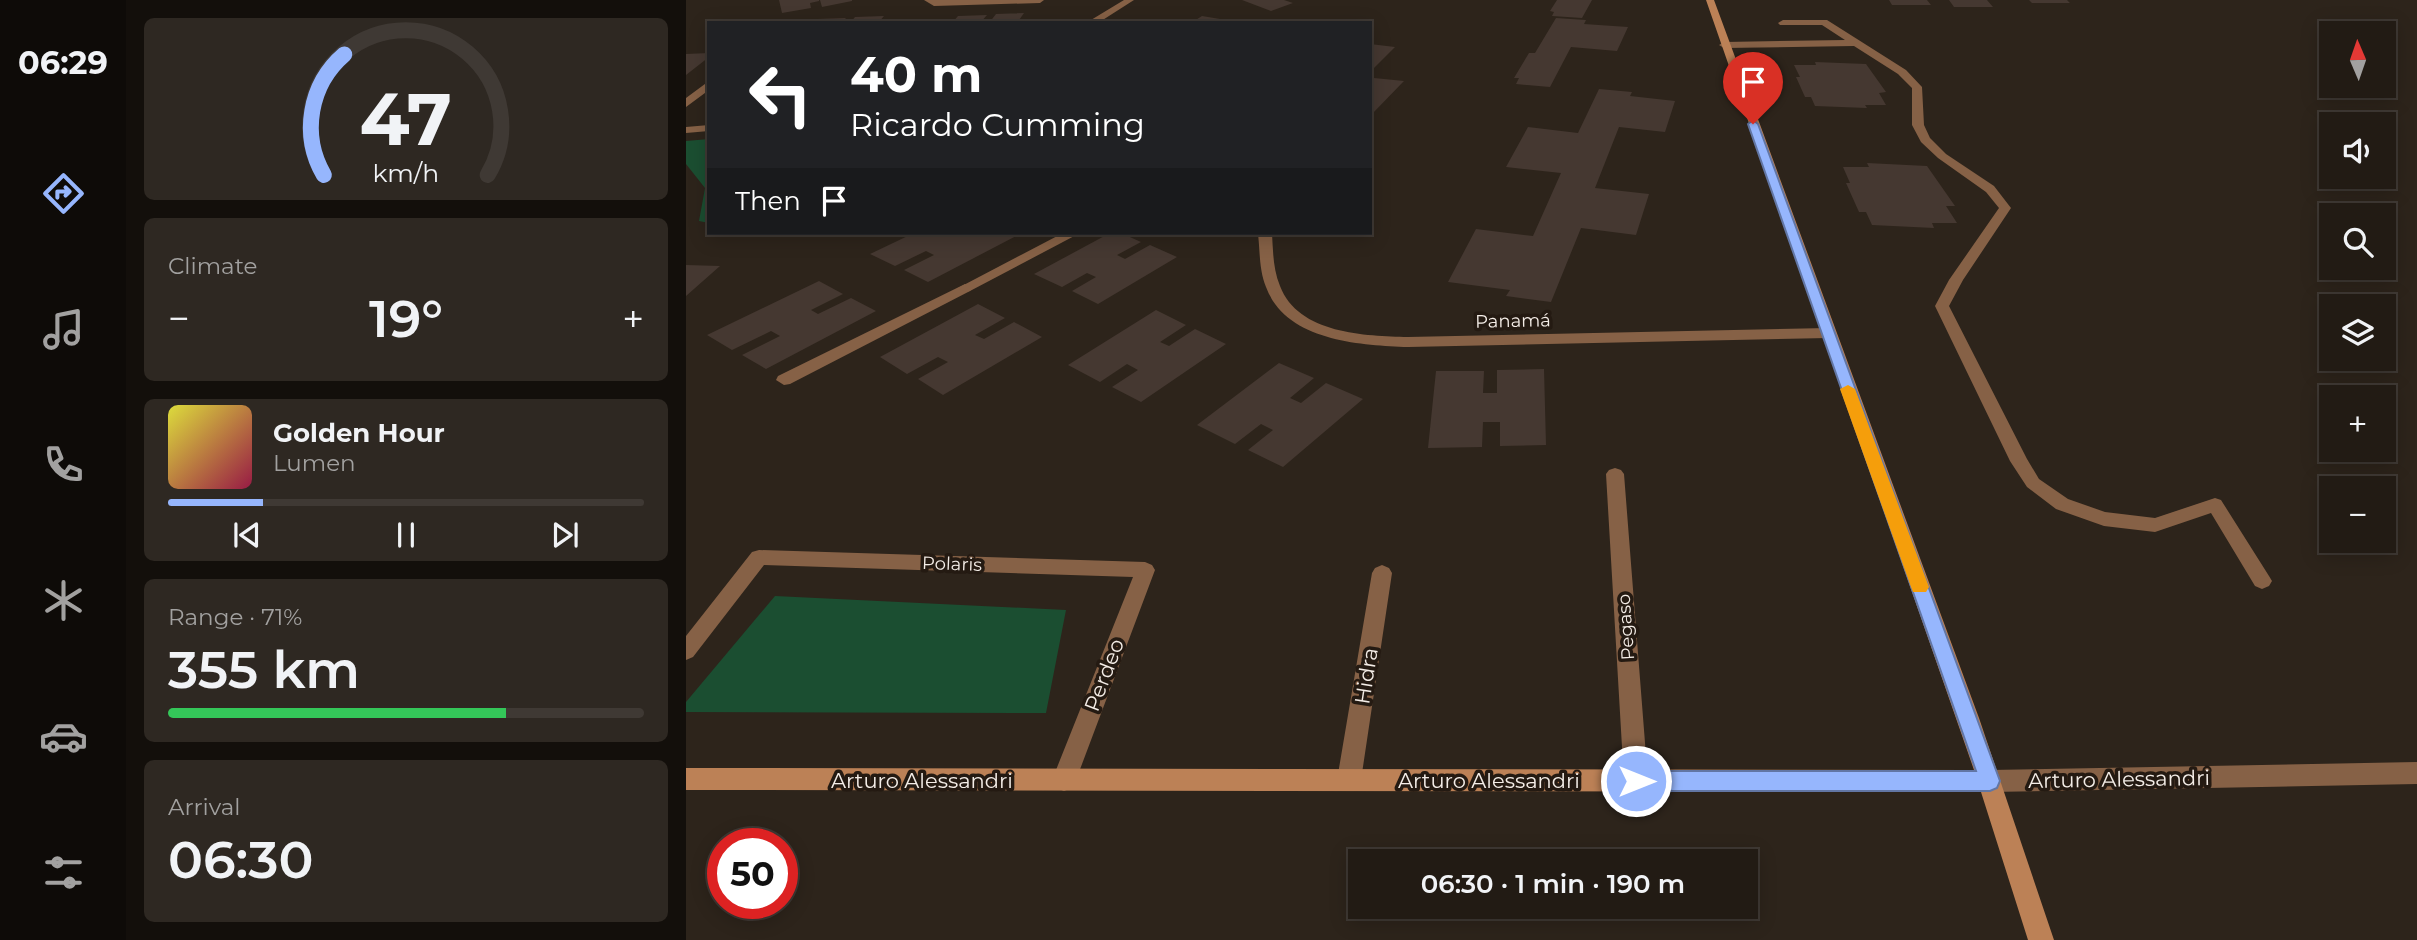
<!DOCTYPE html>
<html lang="en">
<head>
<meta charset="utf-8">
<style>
	:root { --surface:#221b14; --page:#2e2822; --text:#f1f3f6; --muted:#a2a1a0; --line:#3f3934; --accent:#96b6fd }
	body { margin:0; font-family:Montserrat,sans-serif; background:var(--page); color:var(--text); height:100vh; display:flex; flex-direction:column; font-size:26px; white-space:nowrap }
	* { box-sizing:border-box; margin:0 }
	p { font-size:23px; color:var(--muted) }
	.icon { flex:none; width:38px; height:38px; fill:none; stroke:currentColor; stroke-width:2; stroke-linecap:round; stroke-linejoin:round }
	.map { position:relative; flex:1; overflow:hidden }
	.drawer { display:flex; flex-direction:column; gap:18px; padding:18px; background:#130f0b; width:560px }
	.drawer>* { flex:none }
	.banner { position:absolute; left:21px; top:21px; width:665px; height:214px; border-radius:0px; box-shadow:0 4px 18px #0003,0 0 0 2px var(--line); background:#202124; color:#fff; overflow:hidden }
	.needle { width:46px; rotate:358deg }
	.controls { position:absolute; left:1633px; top:21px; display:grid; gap:14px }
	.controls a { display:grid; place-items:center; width:77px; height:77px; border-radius:0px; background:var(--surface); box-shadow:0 4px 18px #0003,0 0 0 2px var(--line); font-size:35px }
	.speed { position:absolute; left:21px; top:828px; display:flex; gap:14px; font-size:35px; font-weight:700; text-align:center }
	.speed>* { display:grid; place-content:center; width:91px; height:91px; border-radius:50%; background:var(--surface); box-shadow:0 4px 18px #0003,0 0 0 2px var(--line); line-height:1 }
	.speed .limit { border:10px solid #d22; background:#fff; color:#111 }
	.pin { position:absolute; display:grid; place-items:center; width:60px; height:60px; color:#fff; margin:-72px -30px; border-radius:50% 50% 50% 0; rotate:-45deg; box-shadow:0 0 7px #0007 }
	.pin .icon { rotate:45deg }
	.me { position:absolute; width:77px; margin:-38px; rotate:90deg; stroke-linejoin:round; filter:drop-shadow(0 0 5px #0008) }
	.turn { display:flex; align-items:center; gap:24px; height:147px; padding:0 28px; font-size:32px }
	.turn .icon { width:91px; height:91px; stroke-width:2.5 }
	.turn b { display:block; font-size:49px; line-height:60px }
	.then { display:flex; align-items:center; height:66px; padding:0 28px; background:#0003; gap:14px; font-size:26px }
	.big { font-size:52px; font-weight:600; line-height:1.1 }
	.drawer .tile { flex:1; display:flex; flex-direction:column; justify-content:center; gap:10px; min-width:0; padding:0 24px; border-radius:10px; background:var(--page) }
	.drawer .dial { align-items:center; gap:0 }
	.dial svg { height:182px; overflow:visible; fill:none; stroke:var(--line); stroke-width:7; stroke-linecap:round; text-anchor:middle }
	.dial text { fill:var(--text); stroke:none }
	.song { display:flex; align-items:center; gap:21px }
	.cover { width:84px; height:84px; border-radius:10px; background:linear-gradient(135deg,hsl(60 70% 55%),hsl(340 70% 35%)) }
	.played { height:7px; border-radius:4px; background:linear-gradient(90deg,var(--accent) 20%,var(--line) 20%) }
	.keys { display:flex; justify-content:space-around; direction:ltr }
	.heat { display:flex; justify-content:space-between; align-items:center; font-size:38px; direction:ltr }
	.charge { height:10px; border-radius:5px; background:linear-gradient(90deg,#34c759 71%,var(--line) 0) }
	.trip { position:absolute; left:662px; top:849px; width:410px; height:70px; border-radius:0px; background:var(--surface); box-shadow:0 4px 18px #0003,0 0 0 2px var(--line); font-weight:600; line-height:70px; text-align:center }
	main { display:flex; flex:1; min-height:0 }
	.tab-bar { display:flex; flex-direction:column; width:126px; justify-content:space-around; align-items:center; background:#0e0b08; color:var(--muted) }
	.tab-bar .icon { width:49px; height:49px }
	.tab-bar .selected { color:var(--accent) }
	.tab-bar b { font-size:32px; color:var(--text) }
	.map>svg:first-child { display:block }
	.green { fill:#1b4e31 }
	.building { fill:#453831 }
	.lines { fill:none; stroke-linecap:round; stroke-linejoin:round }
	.service { fill:#866146; fill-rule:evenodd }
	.minor { fill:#866146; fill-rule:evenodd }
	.secondary { fill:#bc8156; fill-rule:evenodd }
	.route { fill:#96b6fd; stroke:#6276a4; stroke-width:2 }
	.slow { fill:#f59e0b }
	.labels { text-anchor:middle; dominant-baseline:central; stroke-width:7; stroke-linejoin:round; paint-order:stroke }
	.street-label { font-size:18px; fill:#f4ede7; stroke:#241a12 }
	.near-street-label { font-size:21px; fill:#f4ede7; stroke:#241a12 }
</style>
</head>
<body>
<main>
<nav class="tab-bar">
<b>06:29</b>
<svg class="icon selected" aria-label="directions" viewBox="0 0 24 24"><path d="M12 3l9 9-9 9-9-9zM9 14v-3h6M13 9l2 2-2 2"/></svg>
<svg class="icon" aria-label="music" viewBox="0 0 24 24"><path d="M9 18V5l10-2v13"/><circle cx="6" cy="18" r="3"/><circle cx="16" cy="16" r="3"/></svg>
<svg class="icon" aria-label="phone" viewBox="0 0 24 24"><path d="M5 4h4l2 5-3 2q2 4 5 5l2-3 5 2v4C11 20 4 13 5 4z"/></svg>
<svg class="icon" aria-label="climate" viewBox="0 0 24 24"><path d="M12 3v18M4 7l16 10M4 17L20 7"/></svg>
<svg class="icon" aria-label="car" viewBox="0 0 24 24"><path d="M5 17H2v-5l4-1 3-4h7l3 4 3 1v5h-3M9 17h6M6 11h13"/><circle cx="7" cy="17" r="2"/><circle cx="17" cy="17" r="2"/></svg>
<svg class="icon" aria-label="filters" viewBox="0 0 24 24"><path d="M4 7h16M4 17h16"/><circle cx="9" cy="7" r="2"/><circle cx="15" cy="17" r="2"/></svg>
</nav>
<section class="drawer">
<div class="tile dial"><svg viewBox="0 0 100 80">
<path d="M14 69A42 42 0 1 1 86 69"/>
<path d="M14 69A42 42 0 0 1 23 16" stroke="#96b6fd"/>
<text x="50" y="56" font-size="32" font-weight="700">47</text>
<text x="50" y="72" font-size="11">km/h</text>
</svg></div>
<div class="tile"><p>Climate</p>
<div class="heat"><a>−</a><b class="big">19°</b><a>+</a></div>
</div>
<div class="tile">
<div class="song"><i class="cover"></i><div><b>Golden Hour</b><p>Lumen</p></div></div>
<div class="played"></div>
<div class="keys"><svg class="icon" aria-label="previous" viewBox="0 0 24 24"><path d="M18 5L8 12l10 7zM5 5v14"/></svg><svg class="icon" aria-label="pause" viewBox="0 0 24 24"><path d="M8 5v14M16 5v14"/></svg><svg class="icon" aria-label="next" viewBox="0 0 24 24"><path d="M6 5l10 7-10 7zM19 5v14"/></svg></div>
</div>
<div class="tile"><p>Range · 71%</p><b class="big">355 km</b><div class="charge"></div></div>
<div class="tile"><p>Arrival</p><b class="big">06:30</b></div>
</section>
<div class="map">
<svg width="1731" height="940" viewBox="0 0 1731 940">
	<rect width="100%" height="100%" fill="#2d241b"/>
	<!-- green -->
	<path class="green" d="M23 139V223L13 221 19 188 0 164V141Z
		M89 596 380 610 360 713 0 712V702Z"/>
	<!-- building -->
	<path class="building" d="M93 0H133V1L124 3 125 8 96 13Z
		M134 0H166V1L136 7Z
		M556 0H598L607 3 585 11Z
		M871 0H906L896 18 866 16 868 12 864 11Z
		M1203 0H1241L1245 5H1206Z
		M1263 0H1301L1307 7H1268Z
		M1343 0H1381L1384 3H1346Z
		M338 13 331 23H303L310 14Z
		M301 15 294 23H266L272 16Z
		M198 16 192 23H164L169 17Z
		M516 16 540 20 535 23H505Z
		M160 18 155 23H127L131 19Z
		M870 18 900 20 898 24 942 27 931 51 885 47 864 87 830 84 833 78H828L843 53H849Z
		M684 44 709 47 684 72Z
		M23 53V57L0 75V54Z
		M1129 62 1180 64 1200 92 1193 93 1200 105H1179L1181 108 1129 106 1125 97H1119L1110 77H1114L1108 65H1130Z
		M688 78 718 81 686 114 684 81Z
		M913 89 946 92 944 96 989 101 979 132 933 127 909 188 963 194 950 235 895 228 865 302 820 296 824 290 762 282 790 229 847 236 875 173 820 167 842 127 892 133Z
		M1181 163 1241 166 1269 206H1260L1271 223H1246L1248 228 1186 225 1180 212H1173L1160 183H1164L1157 167H1183Z
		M228 233H271L280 237 289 233 332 235 242 282 218 270 248 255 240 251 209 266 184 254Z
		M424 233H435L455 242 431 255 439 259 464 245 491 257 412 304 386 291 410 277 401 273 376 287 348 274Z
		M0 265 34 266 0 296Z
		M133 281 157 294 125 310 132 314 165 298 190 311 80 369 56 355 94 336 85 331 46 350 21 335Z
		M292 304 319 318 289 335 298 339 328 322 356 337 257 395 232 379 262 362 252 357 221 374 194 357Z
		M470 310 500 325 474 342 483 346 509 329 540 344 455 402 426 387 452 370 441 364 414 382 382 365Z
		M593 363 628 378 604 398 615 403 640 383 677 399 597 467 562 450 587 430 575 424 549 444 511 425Z
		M858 369 860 445 814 446V422H797L796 447 742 448 750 371H798L797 393H811V370Z"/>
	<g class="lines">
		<!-- service -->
		<path class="service" d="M1097 20H1141L1220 70 1236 87 1238 125 1244 138 1260 154 1308 186 1325 208 1277 280 1263 306 1341 459 1353 479 1382 499 1419 512 1469 518 1529 498 1535 500 1583 576 1586 581 1583 586 1576 589 1569 586 1525 513 1469 532 1418 526 1370 509 1341 487 1324 461 1249 306 1263 280 1313 208 1300 192 1252 158 1235 142 1226 125V88L1212 74 1168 46 1038 48 1033 45 1038 42 1159 40 1136 25H1094L1092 23Z
			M279 284 286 288 284 291 104 384 98 385 90 380 92 376Z"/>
		<!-- minor -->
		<path class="minor" d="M238 0H358L354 3 248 6Z
			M438 0H448L412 23H400Z
			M23 81V90L0 107V98Z
			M23 125V131L0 133V127Z
			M377 233H394L284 291 279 292 272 288Z
			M572 233H586C587 251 587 269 594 286 612 334 680 336 722 337L1142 328 1150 333 1142 338 722 347C674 345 600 341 580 287 573 270 574 251 572 233Z
			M929 468 935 470 938 474 962 781 958 789 950 792 942 789 938 781 920 474 923 470Z
			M73 550 459 562 466 565 469 570 390 780 386 788 378 791 370 788 366 780 447 577 78 565 7 657 0 660V636L66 552Z
			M696 565 703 568 706 573 675 780 671 788 663 791 655 788 651 780 686 573 689 568Z
			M1731 762V784L1304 792 1296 789 1292 781 1296 773 1304 770Z"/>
		<!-- secondary -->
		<path class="secondary" d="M1020 0H1028L1293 718 1368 940H1342L1295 792 0 790V768L1288 770Z"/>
	</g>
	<!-- route -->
	<path class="route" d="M1067 120 1072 124 1314 781 1311 788 1304 791H950L943 788 940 781 943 774 950 771H1290L1062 124Z"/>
	<!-- slow -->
	<path class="slow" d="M1162 385 1169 389 1243 587 1240 592H1227L1225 587 1154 389Z"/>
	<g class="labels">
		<!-- street labels -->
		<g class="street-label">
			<text transform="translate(827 321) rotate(-1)">Panamá</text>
			<text transform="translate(266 564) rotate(2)">Polaris</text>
			<text transform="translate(940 627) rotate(-94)">Pegaso</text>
		</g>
		<!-- near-street labels -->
		<g class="near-street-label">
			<text transform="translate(418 675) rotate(-69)">Perdeo</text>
			<text transform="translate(680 676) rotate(-81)">Hidra</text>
			<text transform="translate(1433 779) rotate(-1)">Arturo Alessandri</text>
			<text x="236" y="780">Arturo Alessandri</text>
			<text x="803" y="780">Arturo Alessandri</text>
		</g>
	</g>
</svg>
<div class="controls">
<a><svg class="needle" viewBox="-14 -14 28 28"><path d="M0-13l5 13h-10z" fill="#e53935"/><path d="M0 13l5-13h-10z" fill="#a2a1a0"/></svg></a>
<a><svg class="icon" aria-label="sound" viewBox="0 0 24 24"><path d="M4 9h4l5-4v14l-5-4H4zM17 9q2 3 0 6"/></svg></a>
<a><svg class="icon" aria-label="search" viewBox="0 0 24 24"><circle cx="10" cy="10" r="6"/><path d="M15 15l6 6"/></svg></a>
<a><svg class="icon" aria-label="layers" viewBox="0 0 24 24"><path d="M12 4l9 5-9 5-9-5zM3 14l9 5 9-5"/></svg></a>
<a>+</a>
<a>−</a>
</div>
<div class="speed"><div class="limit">50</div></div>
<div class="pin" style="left:1067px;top:124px;background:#d93025"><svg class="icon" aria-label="arrive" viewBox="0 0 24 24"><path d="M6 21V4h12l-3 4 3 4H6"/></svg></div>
<svg class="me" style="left:950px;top:781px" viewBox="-20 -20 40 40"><circle r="17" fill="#96b6fd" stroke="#fff" stroke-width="3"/><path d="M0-11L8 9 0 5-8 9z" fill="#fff"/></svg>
<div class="trip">06:30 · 1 min · 190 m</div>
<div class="banner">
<div class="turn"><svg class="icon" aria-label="left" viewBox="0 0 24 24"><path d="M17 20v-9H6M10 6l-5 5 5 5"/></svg><div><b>40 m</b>Ricardo Cumming</div></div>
<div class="then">Then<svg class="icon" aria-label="arrive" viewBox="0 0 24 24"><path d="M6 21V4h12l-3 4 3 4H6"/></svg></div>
</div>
</div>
</main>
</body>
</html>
